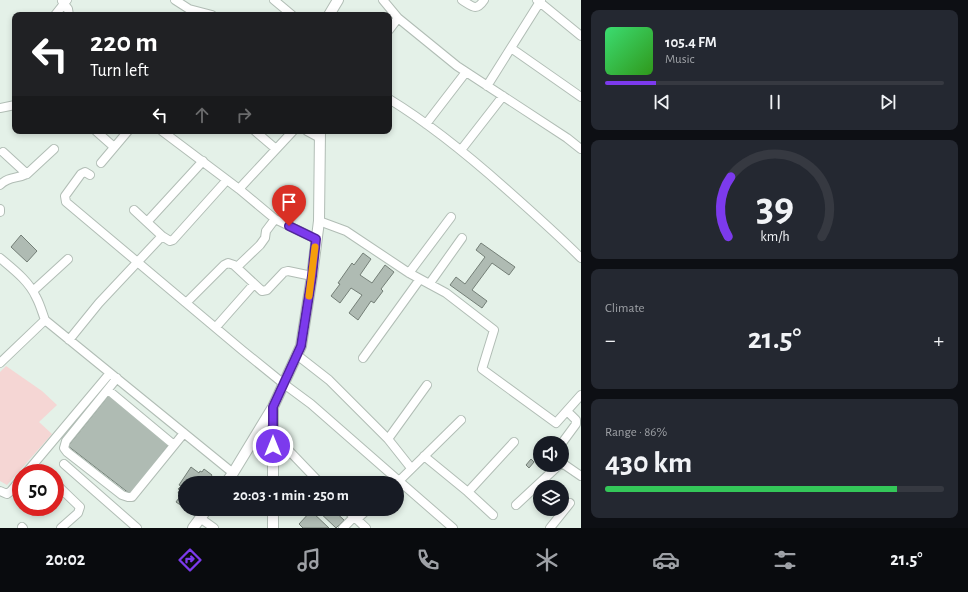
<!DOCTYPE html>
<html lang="en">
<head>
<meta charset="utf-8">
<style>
	:root { --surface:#171b24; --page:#242831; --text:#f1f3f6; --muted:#9ea1a6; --line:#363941; --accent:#7c3aed }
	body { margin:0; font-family:"Alegreya Sans",sans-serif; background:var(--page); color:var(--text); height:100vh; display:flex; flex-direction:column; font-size:15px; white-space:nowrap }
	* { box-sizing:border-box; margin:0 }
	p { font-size:13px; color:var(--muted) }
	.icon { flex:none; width:22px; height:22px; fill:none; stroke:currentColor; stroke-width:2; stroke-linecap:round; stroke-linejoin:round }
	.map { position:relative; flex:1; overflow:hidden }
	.drawer { display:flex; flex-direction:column; gap:10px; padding:10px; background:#0d0f14; width:387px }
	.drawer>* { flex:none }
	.banner { position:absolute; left:12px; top:12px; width:380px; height:122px; border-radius:8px; box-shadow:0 2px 6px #0003; background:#202124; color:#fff; overflow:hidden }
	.buttons { position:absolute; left:533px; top:436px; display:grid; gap:8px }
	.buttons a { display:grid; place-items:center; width:36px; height:36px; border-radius:50%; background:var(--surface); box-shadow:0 2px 6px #0003; font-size:20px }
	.speed { position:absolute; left:12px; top:464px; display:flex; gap:8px; font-size:20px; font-weight:700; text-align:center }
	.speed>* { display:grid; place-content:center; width:52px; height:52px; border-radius:50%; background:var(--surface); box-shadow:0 2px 6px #0003; line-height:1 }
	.speed .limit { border:6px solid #d22; background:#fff; color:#111 }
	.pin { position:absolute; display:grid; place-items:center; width:34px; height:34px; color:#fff; margin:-41px -17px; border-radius:50% 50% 50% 0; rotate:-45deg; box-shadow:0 0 4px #0007 }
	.pin .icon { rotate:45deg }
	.me { position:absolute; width:44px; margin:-22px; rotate:0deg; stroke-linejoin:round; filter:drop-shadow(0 0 3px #0008) }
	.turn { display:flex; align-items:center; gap:14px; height:84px; padding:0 12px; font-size:18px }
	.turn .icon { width:52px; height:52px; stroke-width:2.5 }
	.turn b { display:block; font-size:28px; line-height:34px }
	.lanes { display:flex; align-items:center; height:38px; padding:0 12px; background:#0003; justify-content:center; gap:20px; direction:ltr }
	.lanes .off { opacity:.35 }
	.big { font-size:30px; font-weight:600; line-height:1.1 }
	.drawer .card { flex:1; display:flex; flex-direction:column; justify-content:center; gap:6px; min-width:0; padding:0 14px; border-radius:8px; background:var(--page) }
	.drawer .dial { align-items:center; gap:0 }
	.dial svg { height:104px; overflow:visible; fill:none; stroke:var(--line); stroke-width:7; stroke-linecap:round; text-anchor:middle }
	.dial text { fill:var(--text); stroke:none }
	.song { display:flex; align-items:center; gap:12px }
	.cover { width:48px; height:48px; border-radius:6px; background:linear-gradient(135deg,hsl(140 70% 55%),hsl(110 70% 35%)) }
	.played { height:4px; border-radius:2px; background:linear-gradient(90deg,var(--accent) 15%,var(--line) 15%) }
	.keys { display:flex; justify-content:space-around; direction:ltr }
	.heat { display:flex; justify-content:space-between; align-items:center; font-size:22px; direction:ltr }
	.charge { height:6px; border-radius:3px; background:linear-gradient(90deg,#34c759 86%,var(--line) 0) }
	.trip { position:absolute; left:178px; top:476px; width:226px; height:40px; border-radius:20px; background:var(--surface); box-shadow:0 2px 6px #0003; font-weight:600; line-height:40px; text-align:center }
	.tabs { display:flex; height:64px; justify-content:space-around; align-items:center; background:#090b0e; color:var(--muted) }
	.tabs .icon { width:28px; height:28px }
	.tabs .on { color:var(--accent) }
	.tabs b { font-size:18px; color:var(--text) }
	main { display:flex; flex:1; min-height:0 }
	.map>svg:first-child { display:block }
	.green { fill:#f5d6d4 }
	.building { fill:#afbbb3; stroke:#747f77 }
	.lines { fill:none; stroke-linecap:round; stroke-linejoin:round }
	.minor-casing { stroke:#b1bdb5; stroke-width:10 }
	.major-casing { stroke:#b1bdb5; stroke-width:12 }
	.minor { stroke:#fff; stroke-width:8 }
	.major { stroke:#fff; stroke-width:10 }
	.route-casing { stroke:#51269a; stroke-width:10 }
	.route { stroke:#7c3aed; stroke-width:7 }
	.slow { stroke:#f59e0b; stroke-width:7 }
</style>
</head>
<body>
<main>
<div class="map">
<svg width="581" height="528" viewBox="0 0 581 528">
	<rect width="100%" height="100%" fill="#e4f1e8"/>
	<!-- green -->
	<path class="green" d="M6 366 42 391 57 405 39 422 52 434 7 485 0 481V372Z"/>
	<!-- building -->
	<path class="building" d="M21 235 37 251 27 262 11 247Z
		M481 243 515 267 509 275 492 263 472 290 487 301 482 308 450 285 456 277 465 284 485 257 476 250Z
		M363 253 371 259 360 275 372 283 385 265 394 272 381 289 383 291 374 303 371 301 358 320 349 313 362 295 351 288 340 303 331 296 340 284 338 283 352 263 354 265Z
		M109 395 170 443 130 494 68 446Z
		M531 459 534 462 529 468 526 465Z
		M191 467 199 473 200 471 202 472 204 469 212 475 207 483H185V508L176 502 181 495 178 493 180 490 178 489 181 486 179 485Z
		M316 509H332L344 520 336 528Z
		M311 511 329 528H303L299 524Z"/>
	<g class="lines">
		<!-- minor casing -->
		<g class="minor-casing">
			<path id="minor" d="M175 0 189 9 212 15
				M274 0 292 15
				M383 0 398 18 457 66 567 138 581 149
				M462 0C472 6 476 12 484 0
				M537 0 581 36
				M62 1 68 9 69 15
				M55 15 67 0
				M389 30 398 18
				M511 48 581 97
				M487 86 541 0
				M389 99C430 124 469 156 505 188 531 211 557 234 581 258
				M0 108 15 105
				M426 124 466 72
				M96 131 114 147
				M162 131 239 189 275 219 316 239
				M255 131 276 149
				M307 131 320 138
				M461 150 503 96
				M3 152 27 174
				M101 163 128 131
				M90 175 85 172 81 174 65 196 66 202 242 350 284 384 311 404 399 481 397 483
				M0 185C9 176 17 179 27 174L54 149
				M239 189 293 131
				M0 209V212
				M134 210 162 236
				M319 221 346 231 409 273 446 293 494 330 482 369 556 423 581 395
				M147 222 203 161
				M0 258C13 269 29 281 36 297 40 304 42 312 45 320
				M237 267 260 245 265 238 266 231 275 219
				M409 273 451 217
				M430 283 462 238
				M33 291 68 259
				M186 303 224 265 228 263 234 265 262 291 267 290 284 272 288 271 312 276
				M216 327 254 284
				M69 340 99 303 162 236 170 241 173 240 226 181
				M297 355 329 380 388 439 411 468
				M363 358 420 279
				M0 363 45 320 233 473
				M117 378 66 441 64 448 67 452 122 495 128 497H132L184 433
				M108 390 174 445
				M273 434 320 483
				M388 439 427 385
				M562 443 576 424V420L571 415
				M424 456 468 492 514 442
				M562 463 581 476
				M34 464 44 473
				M64 464 137 528
				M26 473 110 373
				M55 483 80 507 78 513 61 528
				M0 491 7 494 11 491 21 479
				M468 492 493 515
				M516 505 559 465
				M346 509 366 528
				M200 518 214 528
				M357 519 368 509
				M22 527 23 528
				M343 528 354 517
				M453 528 399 481 461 420
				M550 528 570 503"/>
		</g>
		<!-- major casing -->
		<g class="major-casing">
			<path id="major" d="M329 15 338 0
				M226 483 233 473 273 407 301 346 312 276 319 221 320 131
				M273 483V407
				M193 528 207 509
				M273 528V509"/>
		</g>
		<!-- minor -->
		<use href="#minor" class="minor"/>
		<!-- major -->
		<use href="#major" class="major"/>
	</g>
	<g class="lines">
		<!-- route casing -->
		<g class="route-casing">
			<path id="route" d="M273 446V407L301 346 312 276 316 239 289 226"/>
		</g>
		<!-- route -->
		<use href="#route" class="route"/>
		<!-- slow -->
		<path class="slow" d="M309 296 315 247"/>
	</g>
</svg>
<div class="buttons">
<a><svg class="icon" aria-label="sound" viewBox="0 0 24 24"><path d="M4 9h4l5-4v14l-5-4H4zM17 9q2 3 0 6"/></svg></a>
<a><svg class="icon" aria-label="layers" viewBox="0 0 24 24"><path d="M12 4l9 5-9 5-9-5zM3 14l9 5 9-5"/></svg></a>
</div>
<div class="speed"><div class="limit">50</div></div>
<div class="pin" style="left:289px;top:226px;background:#d93025"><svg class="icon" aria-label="arrive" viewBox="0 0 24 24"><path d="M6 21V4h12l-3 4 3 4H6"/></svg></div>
<svg class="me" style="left:273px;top:446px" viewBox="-20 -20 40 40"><circle r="17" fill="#7c3aed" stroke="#fff" stroke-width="3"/><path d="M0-11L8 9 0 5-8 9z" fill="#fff"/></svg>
<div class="trip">20:03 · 1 min · 250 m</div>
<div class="banner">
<div class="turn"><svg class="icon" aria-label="left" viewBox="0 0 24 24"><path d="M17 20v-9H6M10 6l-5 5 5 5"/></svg><div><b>220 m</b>Turn left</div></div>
<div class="lanes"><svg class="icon" aria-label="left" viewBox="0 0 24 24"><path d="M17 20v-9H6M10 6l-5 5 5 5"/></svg><svg class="icon off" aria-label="ahead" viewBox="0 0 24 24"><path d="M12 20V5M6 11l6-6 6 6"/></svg><svg class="icon off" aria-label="right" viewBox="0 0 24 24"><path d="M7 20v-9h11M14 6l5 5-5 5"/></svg></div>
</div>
</div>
<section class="drawer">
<div class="card">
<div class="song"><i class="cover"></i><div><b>105.4 FM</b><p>Music</p></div></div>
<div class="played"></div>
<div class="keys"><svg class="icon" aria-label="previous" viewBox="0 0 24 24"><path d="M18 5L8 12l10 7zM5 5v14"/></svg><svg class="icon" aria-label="pause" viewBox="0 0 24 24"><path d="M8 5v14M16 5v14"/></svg><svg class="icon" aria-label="next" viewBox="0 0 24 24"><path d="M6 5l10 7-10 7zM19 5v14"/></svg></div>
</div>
<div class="card dial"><svg viewBox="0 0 100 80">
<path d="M14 69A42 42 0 1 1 86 69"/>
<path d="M14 69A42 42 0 0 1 16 23" stroke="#7c3aed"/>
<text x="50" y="56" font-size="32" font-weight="700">39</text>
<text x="50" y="72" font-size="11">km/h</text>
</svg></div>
<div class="card"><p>Climate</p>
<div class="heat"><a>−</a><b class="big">21.5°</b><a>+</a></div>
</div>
<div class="card"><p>Range · 86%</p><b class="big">430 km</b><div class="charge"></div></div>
</section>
</main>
<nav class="tabs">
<b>20:02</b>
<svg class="icon on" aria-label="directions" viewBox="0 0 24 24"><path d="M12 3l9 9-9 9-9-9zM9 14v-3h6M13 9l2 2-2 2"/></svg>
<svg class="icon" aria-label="music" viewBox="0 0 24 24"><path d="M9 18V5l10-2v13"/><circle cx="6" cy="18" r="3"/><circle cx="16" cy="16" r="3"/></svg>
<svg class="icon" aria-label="phone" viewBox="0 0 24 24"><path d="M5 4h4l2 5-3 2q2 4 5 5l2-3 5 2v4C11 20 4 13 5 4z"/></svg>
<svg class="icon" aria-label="climate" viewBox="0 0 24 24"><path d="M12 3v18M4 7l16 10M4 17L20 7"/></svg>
<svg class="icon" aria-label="car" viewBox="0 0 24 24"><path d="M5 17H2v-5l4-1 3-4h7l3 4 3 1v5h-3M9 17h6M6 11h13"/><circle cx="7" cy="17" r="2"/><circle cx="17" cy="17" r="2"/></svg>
<svg class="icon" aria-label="filters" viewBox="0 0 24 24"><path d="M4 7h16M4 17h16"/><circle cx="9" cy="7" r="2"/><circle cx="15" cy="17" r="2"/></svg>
<b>21.5°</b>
</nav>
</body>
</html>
